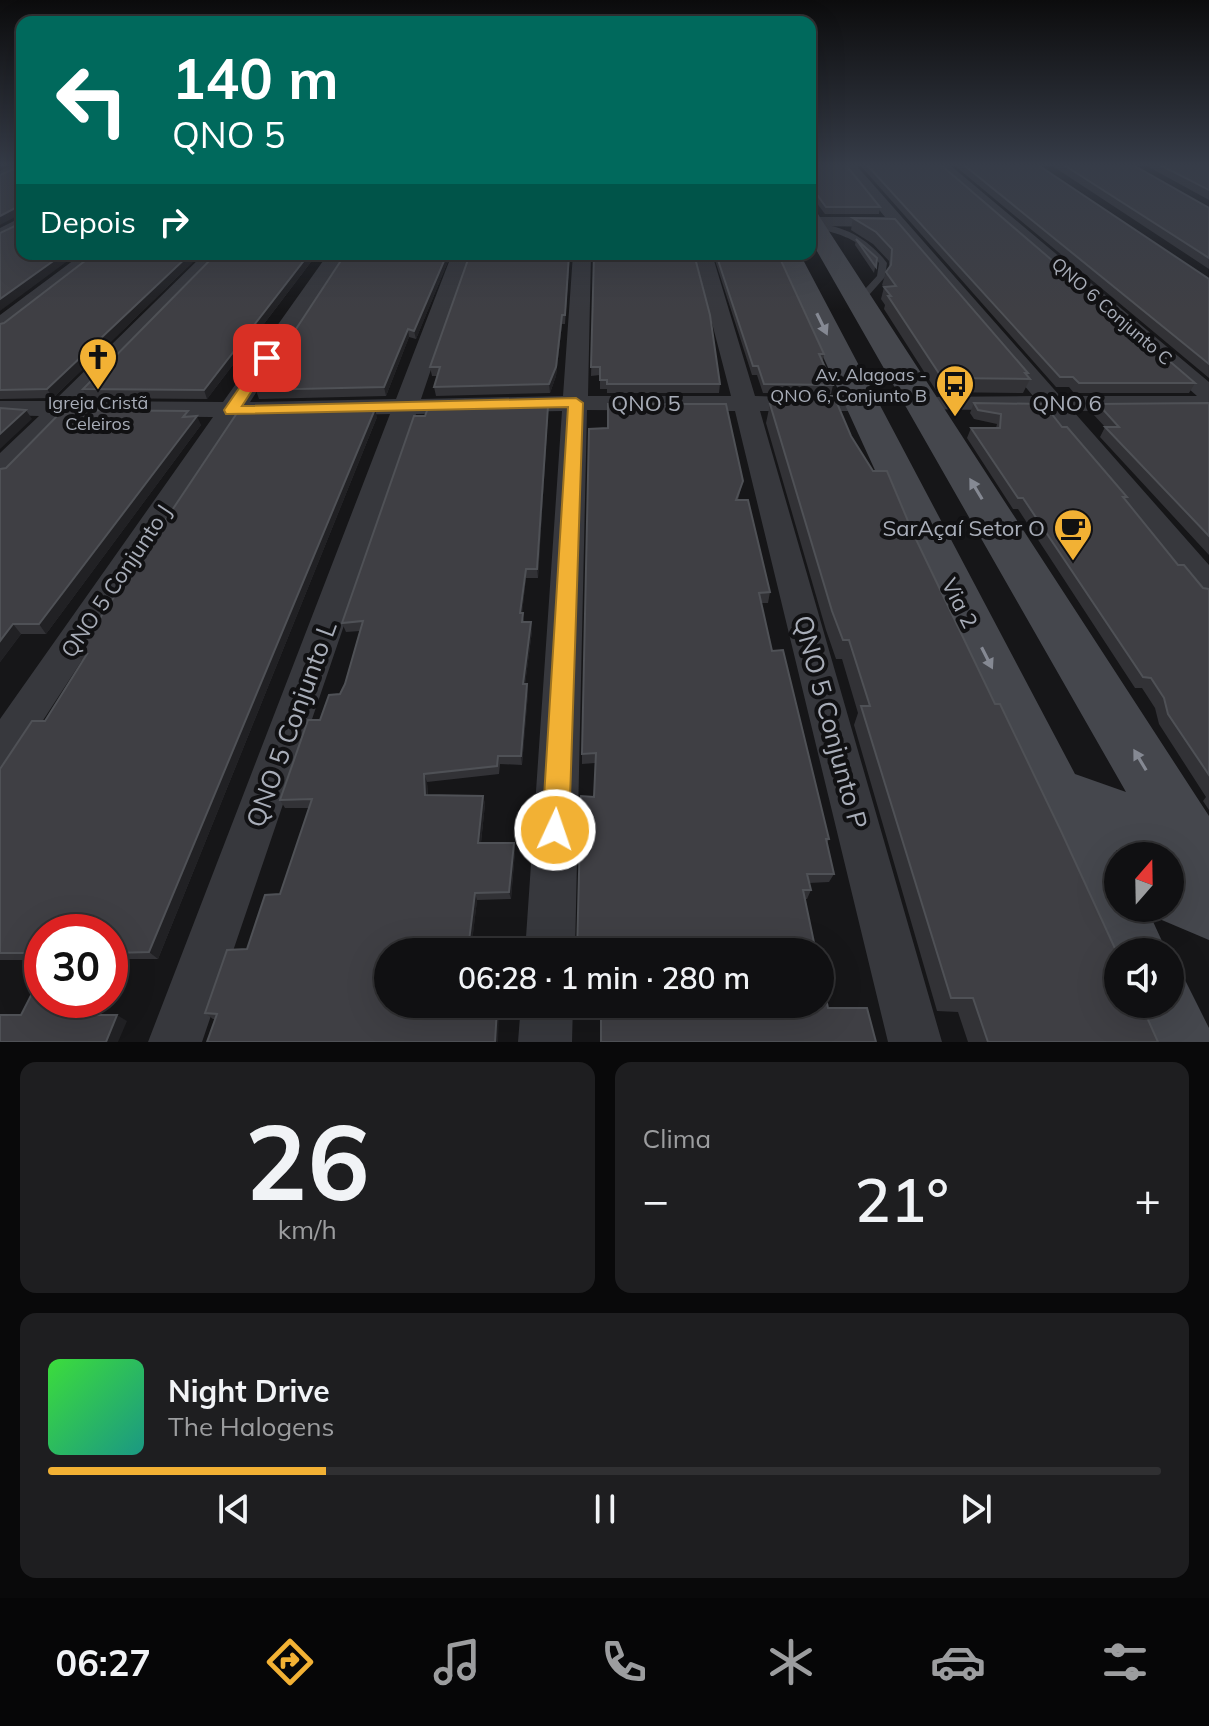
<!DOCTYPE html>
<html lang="pt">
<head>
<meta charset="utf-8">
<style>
	:root { --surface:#101012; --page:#1e1e20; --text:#f1f3f6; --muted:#9c9d9f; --line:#303032; --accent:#f2b134 }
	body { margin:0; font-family:Mulish,sans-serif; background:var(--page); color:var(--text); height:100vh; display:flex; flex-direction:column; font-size:30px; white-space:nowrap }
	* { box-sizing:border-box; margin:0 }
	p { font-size:26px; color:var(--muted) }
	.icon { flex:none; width:44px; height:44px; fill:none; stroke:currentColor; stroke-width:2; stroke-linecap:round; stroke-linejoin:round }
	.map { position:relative; height:1042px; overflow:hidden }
	.side { display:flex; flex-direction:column; gap:20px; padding:20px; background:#09090a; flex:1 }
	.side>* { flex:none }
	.banner { position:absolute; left:16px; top:16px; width:800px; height:244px; border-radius:16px; box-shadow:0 8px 32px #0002,0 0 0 2px var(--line); background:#00695c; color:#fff; overflow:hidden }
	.needle { width:52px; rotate:20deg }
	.controls { position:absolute; left:1104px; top:842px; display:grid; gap:16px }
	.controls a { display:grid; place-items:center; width:80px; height:80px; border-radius:50%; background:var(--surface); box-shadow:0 8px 32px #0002,0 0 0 2px var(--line); font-size:40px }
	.speed { position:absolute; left:24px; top:914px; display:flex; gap:16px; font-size:40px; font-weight:700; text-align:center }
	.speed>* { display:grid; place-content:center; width:104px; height:104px; border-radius:50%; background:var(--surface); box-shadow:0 8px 32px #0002,0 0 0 2px var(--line); line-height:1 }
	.speed .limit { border:12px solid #d22; background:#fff; color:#111 }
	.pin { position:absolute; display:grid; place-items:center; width:68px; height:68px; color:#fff; margin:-34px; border-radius:16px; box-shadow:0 4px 12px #0006 }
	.me { position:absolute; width:88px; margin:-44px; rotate:3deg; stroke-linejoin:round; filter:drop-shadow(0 0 6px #0008) }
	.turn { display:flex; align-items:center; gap:28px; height:168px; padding:0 24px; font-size:36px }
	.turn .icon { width:104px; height:104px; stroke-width:2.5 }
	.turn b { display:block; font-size:56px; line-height:68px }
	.then { display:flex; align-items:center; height:76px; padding:0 24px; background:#0003; gap:16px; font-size:30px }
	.big { font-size:60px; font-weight:600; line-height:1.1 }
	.side .tile { flex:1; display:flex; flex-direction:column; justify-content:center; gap:12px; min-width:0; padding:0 28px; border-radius:16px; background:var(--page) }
	.side .dial { align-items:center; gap:0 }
	.dial b { font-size:104px; line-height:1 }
	.song { display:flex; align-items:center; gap:24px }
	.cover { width:96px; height:96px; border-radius:12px; background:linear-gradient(135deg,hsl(120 70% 55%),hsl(170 70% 35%)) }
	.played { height:8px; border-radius:4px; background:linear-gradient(90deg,var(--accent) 25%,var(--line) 25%) }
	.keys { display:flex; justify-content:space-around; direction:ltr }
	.heat { display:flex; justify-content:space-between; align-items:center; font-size:44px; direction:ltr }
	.side .tiles { flex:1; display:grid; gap:20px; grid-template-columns:1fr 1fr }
	.tile:last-child { grid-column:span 2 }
	.trip { position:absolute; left:374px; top:938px; width:460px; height:80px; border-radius:40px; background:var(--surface); box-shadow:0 8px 32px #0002,0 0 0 2px var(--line); font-weight:600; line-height:80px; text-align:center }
	.tabs { display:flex; height:128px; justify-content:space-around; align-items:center; background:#060607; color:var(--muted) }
	.tabs .icon { width:56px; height:56px }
	.tabs .selected { color:var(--accent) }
	.tabs b { font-size:36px; color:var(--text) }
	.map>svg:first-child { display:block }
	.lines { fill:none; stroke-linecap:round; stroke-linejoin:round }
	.lane { fill:#37383d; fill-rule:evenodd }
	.street { fill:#37383d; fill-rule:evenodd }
	.secondary { fill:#45474d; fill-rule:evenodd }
	.wall { fill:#323236 }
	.shaded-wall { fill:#212124 }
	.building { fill:#3f3f44; stroke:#4f5156; stroke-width:2 }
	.oneway { fill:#858993 }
	.route { fill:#f2b134; stroke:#9d7322; stroke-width:2 }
	.labels { text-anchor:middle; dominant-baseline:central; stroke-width:8; stroke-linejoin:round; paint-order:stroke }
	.far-street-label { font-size:18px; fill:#a8adb8; stroke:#111113 }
	.far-poi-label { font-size:18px; fill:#a8adb8; stroke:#111113; text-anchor:end }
	.street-label { font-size:22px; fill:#a8adb8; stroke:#111113 }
	.poi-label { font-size:22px; fill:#a8adb8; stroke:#111113; text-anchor:end }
	.near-street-label { font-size:26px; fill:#a8adb8; stroke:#111113 }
</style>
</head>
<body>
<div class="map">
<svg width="1209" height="1042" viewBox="0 0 1209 1042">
	<rect width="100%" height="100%" fill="#161618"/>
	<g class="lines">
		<!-- lane -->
		<path class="lane" d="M810 223C842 224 868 238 887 263L885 277 861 304 853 302 877 276 879 263C860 239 839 233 810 227Z"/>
		<!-- street -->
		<path class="street" d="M12 165H22V170L0 180V171Z
			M842 165H856L1060 396H1197L935 165H950L1209 382V410L1073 411 1209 565V599L1197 596 1045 411 916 409 913 404 916 399 925 397 1033 396 893 227 810 226 812 217H885Z
			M22 217V229L0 240V228Z
			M82 254H102L7 329 0 331V315Z
			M204 254H223L81 401 223 402 328 254H346L250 402 396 399 452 254H470L421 399 563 396 573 254H591L588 396H731L694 254H712L755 396 869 399 872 404 869 409 860 411H760L942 1042H888L735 411 587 410 575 952H525L562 411 416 414 202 1042H148L390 414 240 417 14 765 0 770V719L213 417 67 416 10 475 0 478V453L39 416 0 415V401H54Z
			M521 1004H573L572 1042H518Z"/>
		<!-- secondary -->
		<path class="secondary" d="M810 212 818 214 821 219 1209 816V940L1150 915 1167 952H1118V981L1107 977 776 254H800L1075 774 1126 792 810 239ZM1155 842 1163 856H1170V908H1118L1119 856 1116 850 1124 853Z
			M1170 972 1184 978 1209 1028V1042H1138L1121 1004H1170Z"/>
	</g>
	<!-- wall -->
	<path class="wall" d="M810 165 880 207 879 214H825L810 194Z
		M860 165H941L1195 383 1189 393H1074L1069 387H1056Z
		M954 165H1038L1209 279V378Z
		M1051 165H1133L1209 208V269Z
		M1145 165H1209V200Z
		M853 218 895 219 1028 373 1027 375 1030 379 1023 393 937 392 884 309 885 305 881 299 884 287 882 285 886 272 889 268V261L873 244 851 230Z
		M856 239 877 258 874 273 855 245Z
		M94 254H201L53 398 0 399V324L4 323Z
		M216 254H317L207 399 88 398 83 389Z
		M344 254H451L416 339 409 337 386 396 259 399 256 390 340 262Z
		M570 254 565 324H562L556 376 550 393 436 396 434 387 437 376H432L430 367Z
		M594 254 720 384 719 393H607V389H600V375L591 376Z
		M713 254H778L824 354 823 361 833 385 831 394 763 393 757 375H752Z
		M773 396 851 436 913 533 1158 1042H968L958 1012 937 1011 854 725 858 713 842 659H836L826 630 766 423 770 404H771Z
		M974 403 1062 427 1127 497 1125 500 1178 565 1203 588 1209 589V810L1203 801 1206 797 1159 724 1155 708 1142 688H1135L1018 509H1013L967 438 971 428H996L997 424 974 419 970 413Z
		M1209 403V555L1100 437 1105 427 1093 414 1098 404Z
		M548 414 538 578H526L522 613 524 622 532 631 525 684H527L528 693 522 765 500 764 499 774 427 782 428 795 483 796 485 804 481 843H514L515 851 511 899 477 900 471 949H490L491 952H388L490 1004V1014L499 1016 213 1019 205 1013 247 949 280 894 309 808H285L280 800 345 684 360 631 346 632 342 623Z
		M190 416 201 425 46 634H21L0 662V469Z
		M377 417 158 959H121L110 984V932H42V960H0V769L45 721 82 661 76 654Z
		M743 481 738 500 770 592 768 603H761L772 651 829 839 827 843 834 874 829 882 809 883 811 890 807 899H804L594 797 595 763 582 764V754Z
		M576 1004H820L577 1016Z"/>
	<!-- shaded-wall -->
	<path class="shaded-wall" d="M17 207 21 214 0 225V216Z
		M63 254H77L0 311V299Z
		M190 254H201L53 398 47 389Z
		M309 254H317L207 399 204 390Z
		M447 254H451L416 339 414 331Z
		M562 315V324L556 376 550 393 549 384Z
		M408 329 409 337 386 396 384 387Z
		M548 406V414L538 578 537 569Z
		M375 409 377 417 158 959 149 952Z
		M26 410 32 419 0 449V434Z
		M197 416 201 425 46 634 39 624Z
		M526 569V578L521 622 520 613Z
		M531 622 532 631 524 692 523 684Z
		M13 624 21 634 0 662V641Z
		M527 684 528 693 522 765 521 756Z
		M424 774 427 782 428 803 425 795Z
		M483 796 485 804 480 851 478 843Z
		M514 843 515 851 511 899 509 892Z
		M475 893 477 900 471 952 468 949Z
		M112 953 121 959 110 984V956Z
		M90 1000H103L94 1021 83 1015Z
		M497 1009 499 1016 498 1042H495Z
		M117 1015 127 1021 118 1042H106Z"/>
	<!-- building -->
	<path class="building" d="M20 165H22V254H63L0 299V233L19 224 21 208 17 207 0 216V175L20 166Z
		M810 165H846L880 207H826L810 185Z
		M867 165H941L1195 383H1079L1073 377H1060Z
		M964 165H1038L1209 279V364Z
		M1064 165H1133L1209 208V258Z
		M1160 165H1209V190Z
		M853 218 895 219 1028 373H1025L1030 379 942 378 888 296H891L884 287 896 286 886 272 891 265 892 249 876 232Z
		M856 239 877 258 876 267Z
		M94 254H190L47 389 0 390V324L4 323Z
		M216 254H309L204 390 83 389Z
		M344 254H447L414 331 408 329 384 387 256 390 340 262Z
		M470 254H569L565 315H562L556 367 549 384 434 387 440 367H430Z
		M594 254H694L710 315 720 384H607V380H600V367H591Z
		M716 254H778L824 354H819L833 385 764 384 758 366H753Z
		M773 396H834L851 436 873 471H887L913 533 995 704H1000L1061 831 1118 955V1004H1141L1158 1042H988L973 998H951L861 706H870L849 640H843L832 611 770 404H776Z
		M974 403 1044 404 1062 427H1067L1127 497H1123L1178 565H1184L1203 588 1209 589V775L1168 714 1164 698 1151 678 1143 677 1023 498H1018L971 428H1000L1001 414 978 410Z
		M1209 403V536L1105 427H1119L1098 404Z
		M608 404H726L743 481 736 500H748L770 592 759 593 772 651 783 650 829 839H826L834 874H807L811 890H803L816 952H577L581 796 594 797 596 753 582 754 589 429 608 428Z
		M548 406 537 569H526L520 613H523L522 622H531L523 684H527L521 756H498L497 766 424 774 425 795 483 796 478 843H514L509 892 475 893 468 949H490V952H388V1004H487V1015L497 1009 495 1042H207L217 1014 205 1013 227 950 247 949 265 895 280 894 312 799 280 800 308 720H320L329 695 340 694 345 684 363 621 342 623 414 416H425L428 408Z
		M0 408 26 410 0 434Z
		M375 409 149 952 112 953 110 956V932H42V953H0V769L32 721H45L87 654H76L237 413Z
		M63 410 188 411 183 417 197 416 39 624H13L0 641V469L6 468Z
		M820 970 828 1008H867L876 1042H601V1008L576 1009V1004H820Z
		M42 974V1000H90L83 1015H117L106 1042H0V1015H21Z"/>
	<!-- one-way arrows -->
	<defs><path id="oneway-solid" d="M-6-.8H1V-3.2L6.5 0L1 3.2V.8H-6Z" transform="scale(2)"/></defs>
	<g class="oneway">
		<use href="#oneway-solid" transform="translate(822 324) rotate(64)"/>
		<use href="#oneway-solid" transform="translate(976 489) rotate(-121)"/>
		<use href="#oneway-solid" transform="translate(987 658) rotate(63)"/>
		<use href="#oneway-solid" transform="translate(1140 760) rotate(-121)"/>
	</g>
	<!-- sky -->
	<linearGradient id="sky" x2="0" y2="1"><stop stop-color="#0c0c0d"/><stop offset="0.53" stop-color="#363c48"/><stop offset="1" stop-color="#363c48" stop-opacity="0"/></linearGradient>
	<rect width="1209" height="311" fill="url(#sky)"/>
	<!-- route -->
	<path class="route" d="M267 354 273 358 242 406 576 398 583 403 569 830 565 839 555 843 546 839 542 830 568 407 226 414 224 410 262 355Z"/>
	<!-- icons -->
	<defs>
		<g id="church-pin" transform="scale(2)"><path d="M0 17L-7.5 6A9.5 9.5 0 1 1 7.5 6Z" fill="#f2b134" stroke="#111113"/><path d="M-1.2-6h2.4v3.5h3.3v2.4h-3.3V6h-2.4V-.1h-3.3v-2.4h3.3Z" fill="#111"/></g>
		<g id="bus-pin" transform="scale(2)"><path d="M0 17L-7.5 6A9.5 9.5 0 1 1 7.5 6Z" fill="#f2b134" stroke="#111113"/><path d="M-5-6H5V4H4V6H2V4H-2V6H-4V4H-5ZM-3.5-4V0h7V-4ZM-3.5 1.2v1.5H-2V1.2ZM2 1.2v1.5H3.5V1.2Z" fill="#111"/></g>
		<g id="cafe-pin" transform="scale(2)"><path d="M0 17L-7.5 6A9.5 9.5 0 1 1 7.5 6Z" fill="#f2b134" stroke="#111113"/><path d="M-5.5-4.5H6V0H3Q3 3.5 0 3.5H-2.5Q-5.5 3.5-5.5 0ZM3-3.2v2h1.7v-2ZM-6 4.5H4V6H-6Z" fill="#111"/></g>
	</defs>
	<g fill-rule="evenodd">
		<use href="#church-pin" x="98" y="357"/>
		<use href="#bus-pin" x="955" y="384"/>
		<use href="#cafe-pin" x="1073" y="528"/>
	</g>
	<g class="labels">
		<!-- far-street labels -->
		<g class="far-street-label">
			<text transform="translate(1112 311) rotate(41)">QNO 6 Conjunto C</text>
		</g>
		<!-- far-poi labels -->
		<g class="far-poi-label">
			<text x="927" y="374">Av. Alagoas -<tspan x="927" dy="21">QNO 6, Conjunto B</tspan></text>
			<text x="98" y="402" text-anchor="middle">Igreja Cristã<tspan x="98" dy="21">Celeiros</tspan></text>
		</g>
		<!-- street labels -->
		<g class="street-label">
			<text x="646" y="403">QNO 5</text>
			<text x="1067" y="403">QNO 6</text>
			<text transform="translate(116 581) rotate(-56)">QNO 5 Conjunto J</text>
			<text transform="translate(960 603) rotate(63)">Via 2</text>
		</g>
		<!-- poi labels -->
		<g class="poi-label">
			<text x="1045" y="528">SarAçaí Setor O</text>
		</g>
		<!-- near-street labels -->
		<g class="near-street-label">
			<text transform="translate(831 722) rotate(75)">QNO 5 Conjunto P</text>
			<text transform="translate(291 724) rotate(-70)">QNO 5 Conjunto L</text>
		</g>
	</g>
</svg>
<div class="controls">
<a><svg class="needle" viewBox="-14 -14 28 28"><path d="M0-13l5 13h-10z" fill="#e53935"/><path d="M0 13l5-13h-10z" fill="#9c9d9f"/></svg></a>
<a><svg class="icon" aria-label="sound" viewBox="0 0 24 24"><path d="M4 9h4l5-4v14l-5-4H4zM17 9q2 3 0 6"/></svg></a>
</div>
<div class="speed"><div class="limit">30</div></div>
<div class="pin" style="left:267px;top:358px;background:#d93025"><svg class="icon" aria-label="arrive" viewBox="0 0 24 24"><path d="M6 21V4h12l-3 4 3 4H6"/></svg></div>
<svg class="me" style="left:555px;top:830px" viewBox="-20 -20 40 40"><circle r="17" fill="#f2b134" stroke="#fff" stroke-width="3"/><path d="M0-11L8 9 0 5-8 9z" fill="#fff"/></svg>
<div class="trip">06:28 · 1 min · 280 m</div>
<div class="banner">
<div class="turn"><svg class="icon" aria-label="left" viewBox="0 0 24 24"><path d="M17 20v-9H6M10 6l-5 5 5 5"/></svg><div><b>140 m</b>QNO 5</div></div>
<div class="then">Depois<svg class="icon" aria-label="right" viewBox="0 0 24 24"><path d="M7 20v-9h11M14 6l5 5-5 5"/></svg></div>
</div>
</div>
<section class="side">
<div class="tiles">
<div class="tile dial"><b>26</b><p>km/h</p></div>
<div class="tile"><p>Clima</p>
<div class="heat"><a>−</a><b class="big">21°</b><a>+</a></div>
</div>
<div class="tile">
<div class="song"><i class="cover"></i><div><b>Night Drive</b><p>The Halogens</p></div></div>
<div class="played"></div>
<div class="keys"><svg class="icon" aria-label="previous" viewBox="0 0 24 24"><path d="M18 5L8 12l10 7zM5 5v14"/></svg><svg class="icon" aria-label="pause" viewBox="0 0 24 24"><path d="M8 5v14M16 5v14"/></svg><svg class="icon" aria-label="next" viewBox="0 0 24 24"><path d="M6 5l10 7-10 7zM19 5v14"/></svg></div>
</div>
</div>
</section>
<nav class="tabs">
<b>06:27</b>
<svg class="icon selected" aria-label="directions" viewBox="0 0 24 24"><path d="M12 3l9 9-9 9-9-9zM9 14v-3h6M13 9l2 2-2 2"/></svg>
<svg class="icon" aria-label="music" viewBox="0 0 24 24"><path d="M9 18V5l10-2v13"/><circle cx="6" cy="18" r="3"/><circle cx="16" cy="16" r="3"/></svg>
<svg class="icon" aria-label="phone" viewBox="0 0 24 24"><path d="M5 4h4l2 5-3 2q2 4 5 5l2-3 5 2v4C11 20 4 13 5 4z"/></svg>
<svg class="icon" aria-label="climate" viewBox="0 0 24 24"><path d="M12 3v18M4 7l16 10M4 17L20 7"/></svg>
<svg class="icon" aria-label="car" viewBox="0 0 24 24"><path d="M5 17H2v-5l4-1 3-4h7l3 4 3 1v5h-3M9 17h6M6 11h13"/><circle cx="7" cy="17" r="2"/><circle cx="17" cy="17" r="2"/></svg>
<svg class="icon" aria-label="filters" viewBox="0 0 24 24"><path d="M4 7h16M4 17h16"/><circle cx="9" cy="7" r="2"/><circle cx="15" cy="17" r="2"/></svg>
</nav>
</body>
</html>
